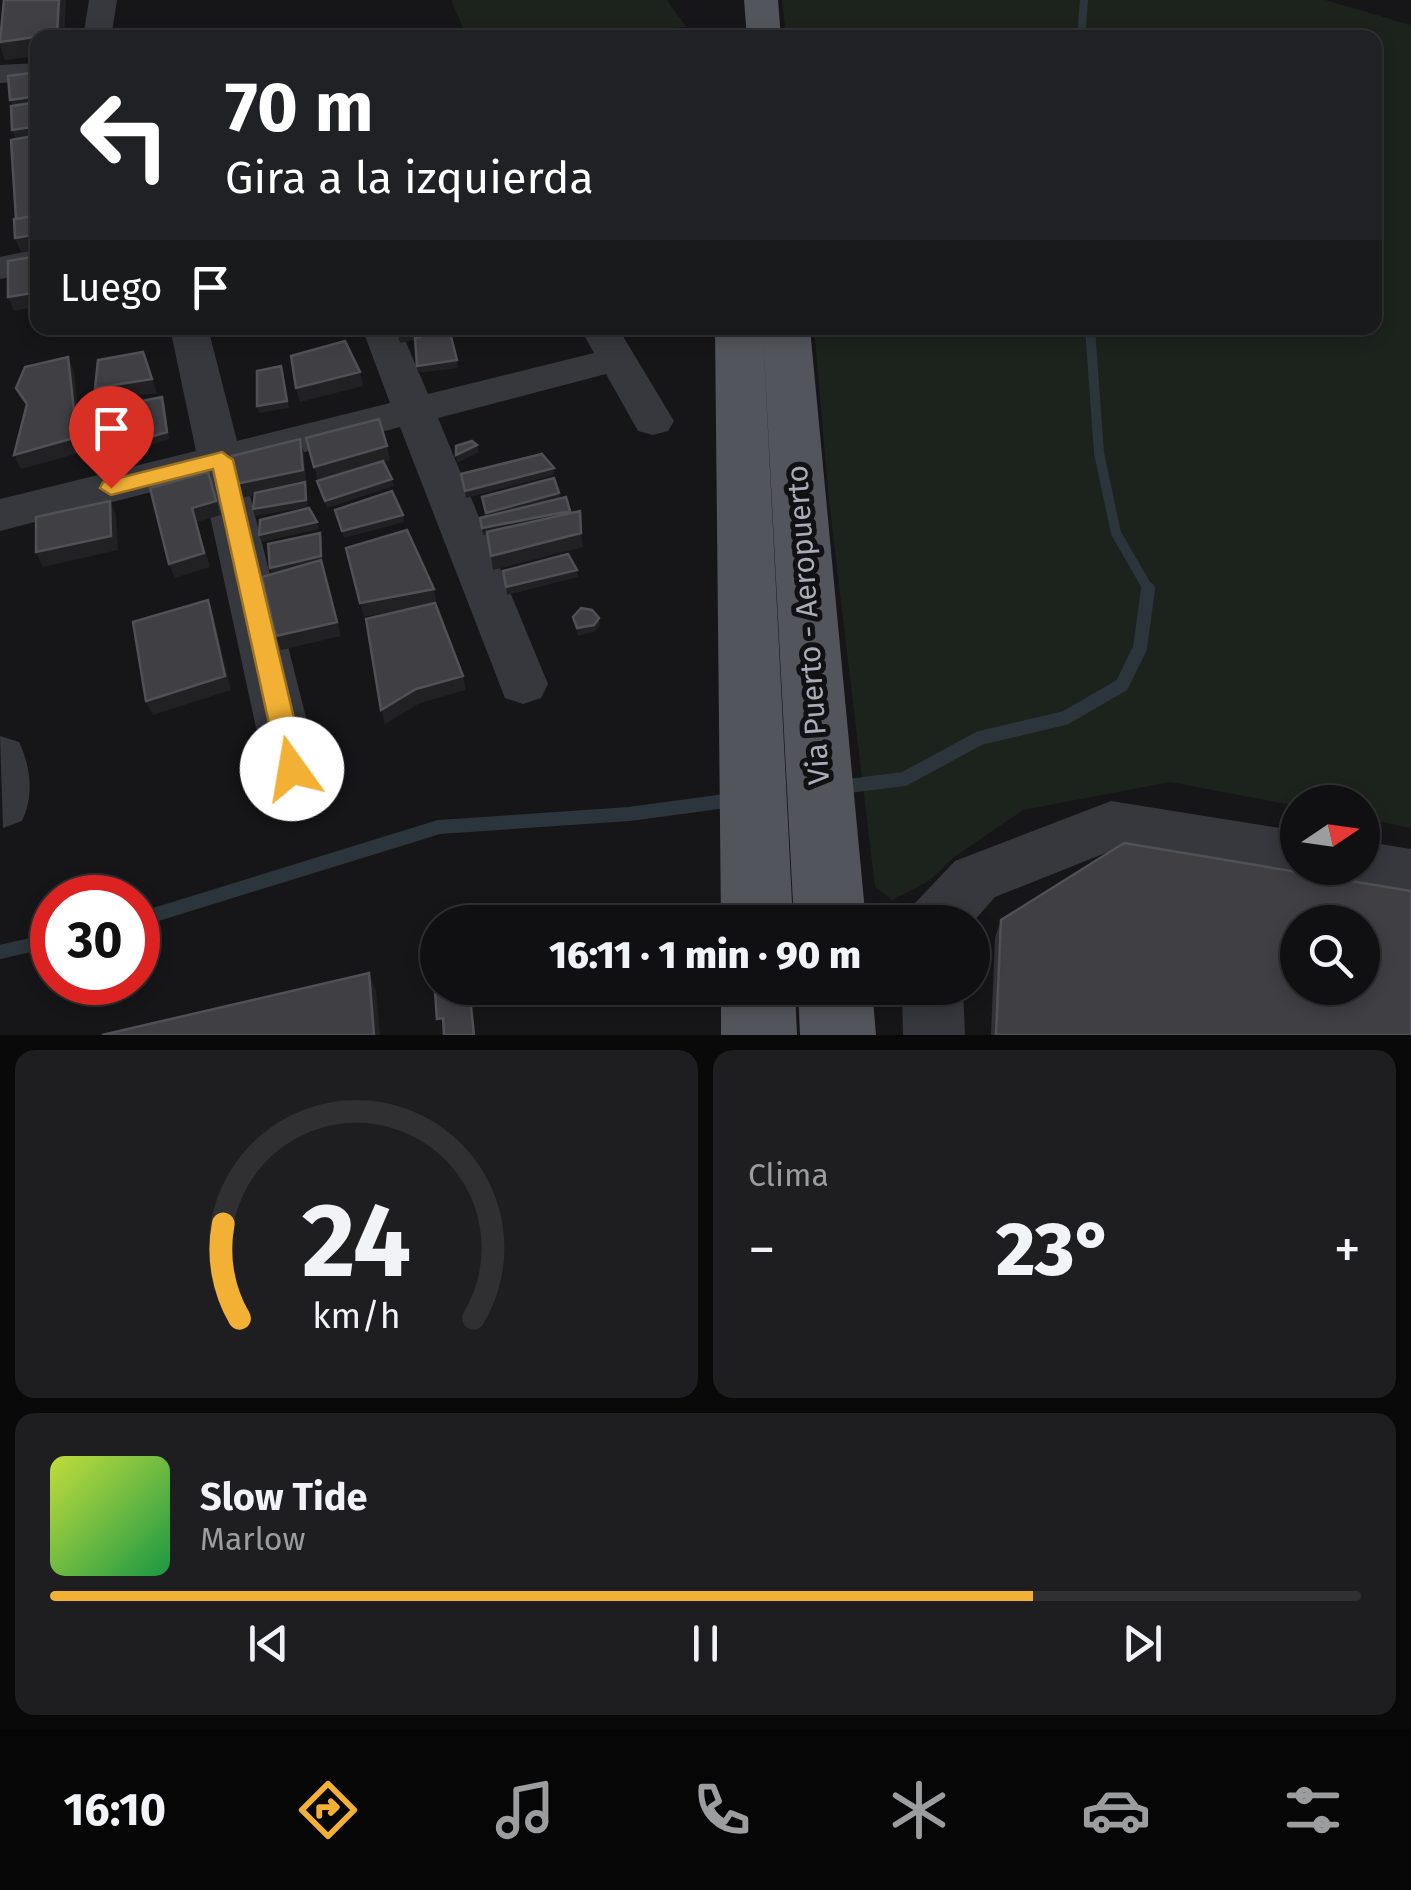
<!DOCTYPE html>
<html lang="es">
<head>
<meta charset="utf-8">
<style>
	:root { --surface:#101012; --page:#1e1e20; --text:#f1f3f6; --muted:#9c9d9f; --line:#303032; --accent:#f2b134 }
	body { margin:0; font-family:"Fira Sans",sans-serif; background:var(--page); color:var(--text); height:100vh; display:flex; flex-direction:column; font-size:38px; white-space:nowrap }
	* { box-sizing:border-box; margin:0 }
	p { font-size:32px; color:var(--muted) }
	.icon { flex:none; width:55px; height:55px; fill:none; stroke:currentColor; stroke-width:2; stroke-linecap:round; stroke-linejoin:round }
	.map { position:relative; height:1035px; overflow:hidden }
	.details { display:flex; flex-direction:column; gap:15px; padding:15px; background:#09090a; flex:1 }
	.details>* { flex:none }
	.banner { position:absolute; left:30px; top:30px; width:1352px; height:305px; border-radius:20px; box-shadow:0 5px 15px #0003,0 0 0 2px var(--line); background:#202124; color:#fff; overflow:hidden }
	.needle { width:65px; rotate:77deg }
	.buttons { position:absolute; left:1280px; top:785px; display:grid; gap:20px }
	.buttons a { display:grid; place-items:center; width:100px; height:100px; border-radius:50%; background:var(--surface); box-shadow:0 5px 15px #0003,0 0 0 2px var(--line); font-size:50px }
	.speed { position:absolute; left:30px; top:875px; display:flex; gap:20px; font-size:50px; font-weight:700; text-align:center }
	.speed>* { display:grid; place-content:center; width:130px; height:130px; border-radius:50%; background:var(--surface); box-shadow:0 5px 15px #0003,0 0 0 2px var(--line); line-height:1 }
	.speed .limit { border:15px solid #d22; background:#fff; color:#111 }
	.pin { position:absolute; display:grid; place-items:center; width:85px; height:85px; color:#fff; margin:-102px -42px; border-radius:50% 50% 50% 0; rotate:-45deg; box-shadow:0 0 10px #0007 }
	.pin .icon { rotate:45deg }
	.me { position:absolute; width:110px; margin:-55px; rotate:347deg; stroke-linejoin:round; filter:drop-shadow(0 0 8px #0008) }
	.turn { display:flex; align-items:center; gap:35px; height:210px; padding:0 30px; font-size:45px }
	.turn .icon { width:130px; height:130px; stroke-width:2.5 }
	.turn b { display:block; font-size:70px; line-height:85px }
	.then { display:flex; align-items:center; height:95px; padding:0 30px; background:#0003; gap:20px; font-size:38px }
	.big { font-size:75px; font-weight:800; line-height:1.1 }
	.details .widget { flex:1; display:flex; flex-direction:column; justify-content:center; gap:15px; min-width:0; padding:0 35px; border-radius:20px; background:var(--page) }
	.details .dial { align-items:center; gap:0 }
	.dial svg { height:260px; overflow:visible; fill:none; stroke:var(--line); stroke-width:7; stroke-linecap:round; text-anchor:middle }
	.dial text { fill:var(--text); stroke:none }
	.song { display:flex; align-items:center; gap:30px }
	.cover { width:120px; height:120px; border-radius:15px; background:linear-gradient(135deg,hsl(70 70% 55%),hsl(140 70% 35%)) }
	.played { height:10px; border-radius:5px; background:linear-gradient(90deg,var(--accent) 75%,var(--line) 75%) }
	.keys { display:flex; justify-content:space-around; direction:ltr }
	.heat { display:flex; justify-content:space-between; align-items:center; font-size:55px; direction:ltr }
	.details .tiles { flex:1; display:grid; gap:15px; grid-template-columns:1fr 1fr }
	.widget:last-child { grid-column:span 2 }
	.trip { position:absolute; left:420px; top:905px; width:570px; height:100px; border-radius:50px; background:var(--surface); box-shadow:0 5px 15px #0003,0 0 0 2px var(--line); font-weight:800; line-height:100px; text-align:center }
	.tabs { display:flex; height:160px; justify-content:space-around; align-items:center; background:#060607; color:var(--muted) }
	.tabs .icon { width:70px; height:70px }
	.tabs .on { color:var(--accent) }
	.tabs b { font-size:45px; color:var(--text) }
	.map>svg:first-child { display:block }
	.green { fill:#1c231d }
	.lines { fill:none; stroke-linecap:round; stroke-linejoin:round }
	.stream-far2 { stroke:#2c353c; stroke-width:8 }
	.stream-far1 { stroke:#2c353c; stroke-width:10 }
	.stream { stroke:#2c353c; stroke-width:14 }
	.minor { fill:#37383d; fill-rule:evenodd }
	.major { fill:#53555c; fill-rule:evenodd }
	.wall { fill:#323236 }
	.shaded-wall { fill:#212124 }
	.building { fill:#3f3f44; stroke:#4f5156; stroke-width:2.5; fill-rule:evenodd }
	.route { fill:#f2b134; stroke:#9d7322; stroke-width:2.5 }
	.labels { text-anchor:middle; dominant-baseline:central; stroke-width:10; stroke-linejoin:round; paint-order:stroke }
	.street-label { font-size:30px; fill:#a8adb8; stroke:#111113 }
</style>
</head>
<body>
<div class="map">
<svg width="1411" height="1035" viewBox="0 0 1411 1035">
	<rect width="100%" height="100%" fill="#161618"/>
	<!-- green -->
	<path class="green" d="M451 0H667L686 27 536 37H467Z
		M782 0H1325L1411 25V828L1363 818 1362 802H1298L1297 806 1170 782 1023 810 954 857 929 881 892 900 875 887 829 501 814 328H1375V38L786 37Z"/>
	<g class="lines">
		<!-- stream-far2 -->
		<path class="stream-far2" d="M1081 38 1084 0"/>
		<!-- stream-far1 -->
		<path class="stream-far1" d="M1090 328 1099 453 1116 533 1150 592"/>
		<!-- stream -->
		<path class="stream" d="M840 787 904 779 980 738 1065 718 1122 685 1140 648 1148 589
			M138 920 439 827 629 814 733 800
			M0 952 52 940"/>
		<!-- minor -->
		<path class="minor" d="M89 0H117L111 38H83Z
			M38 63V81L0 83V65Z
			M38 249V271L0 279V257Z
			M170 328H208L237 441 390 403 362 328H400L428 394 594 353 580 328H618L674 421 668 431 653 435 638 431 606 374 438 418 548 684 541 698 523 704 505 698 400 427 243 468 319 769 311 785 292 792 273 785 265 769 202 479 0 531V499L196 451Z
			M0 736 19 742C31 767 34 796 22 821L3 828Z
			M1111 801 1298 831V868H1321L1318 874 1298 881 1113 850 995 897 972 923 907 922 915 903 955 861Z
			M1362 841 1411 849V901L1342 885 1334 868H1362Z
			M902 988H963L965 1035H903Z"/>
		<!-- major -->
		<path class="major" d="M744 0H778L781 38H747Z
			M715 328H810L866 922H794L763 333 793 922H721Z
			M721 988H795L797 1035H721Z
			M798 988H872L876 1035H800Z"/>
	</g>
	<!-- wall -->
	<path class="wall" d="M1001 920 1411 1035H991L995 938Z"/>
	<!-- shaded-wall -->
	<path class="shaded-wall" d="M59 0H66L64 38H38V56L5 60 0 46V42Z
		M38 96V109L16 113 10 100Z
		M38 126V140L17 143 12 130Z
		M38 234V249L21 252 15 238Z
		M38 292V306L14 311 8 297Z
		M436 328H468L400 343 398 336Z
		M143 352 157 393 101 402 95 388Z
		M68 357 74 371 83 452 21 469 14 455Z
		M457 360 458 368 418 373 417 366Z
		M360 372 363 386 300 402 296 388Z
		M283 373 289 408 259 413 257 406Z
		M162 397 165 404 169 439 135 450 132 442Z
		M300 439 304 453 308 507 255 516 253 509 305 484 241 498 236 484Z
		M477 445 479 452 457 463 456 455Z
		M387 446 390 460 318 481 314 467Z
		M554 468V475L466 498 465 491Z
		M208 472 221 515 197 522 210 567 175 578 169 564Z
		M392 479 394 486 327 508 325 501Z
		M559 493 560 500 487 520 486 513Z
		M110 501 116 515 118 550 43 567 36 552Z
		M570 511V518L483 535 482 528Z
		M403 515 404 522 344 538 342 531Z
		M317 522 319 529 262 542 259 535Z
		M320 533 322 540V563L341 636 281 650 276 636 272 575 270 568Z
		M581 533 583 547 493 570 491 556Z
		M577 570 578 577 507 595 506 587Z
		M434 589 437 603 364 617 360 603Z
		M208 600 213 614 231 690 153 715 146 701Z
		M599 618 600 625 594 632 578 636 577 628Z
		M463 676 466 690 420 703 385 724 381 710 416 689Z
		M369 973 376 991 380 1035H374Z"/>
	<!-- building -->
	<path class="building" d="M4 0H59L57 34 0 42Z
		M38 72V96L10 100 8 76Z
		M38 102V126L12 130 11 106Z
		M38 135V215L16 219 11 140Z
		M38 215V234L15 238 14 219Z
		M38 256V292L8 297V261Z
		M396 328H436L398 336Z
		M449 329 457 360 417 366 415 338Z
		M345 341 360 372 296 388 291 356Z
		M143 352 152 379 95 388 98 360Z
		M68 357 77 437 14 455 27 404 16 388 25 367Z
		M281 366 287 401 257 406V371Z
		M162 397 167 432 132 442 131 403Z
		M379 419 387 446 314 467 306 438Z
		M300 439 303 470 236 484 232 456Z
		M472 441 477 445 456 455V446Z
		M542 454 554 468 465 491 461 474Z
		M383 461 392 479 325 501 317 481Z
		M208 472 216 501 192 508 204 553 169 564 150 488Z
		M554 478 559 493 486 513 482 497Z
		M305 482 306 500 253 509 255 493Z
		M392 491 403 515 342 531 335 510Z
		M566 497 570 511 482 528 480 518Z
		M110 501 111 536 36 552V517Z
		M309 508 317 522 259 535 260 520Z
		M580 511 581 533 491 556 487 532Z
		M407 530 434 589 360 603 346 548Z
		M320 533 321 556 270 568 268 544Z
		M568 554 577 570 506 587 503 571Z
		M321 560 337 622 276 636 262 577Z
		M208 600 225 676 146 701 133 622Z
		M435 603 463 676 416 689 381 710 366 619Z
		M581 608 592 610 599 618 594 625 577 628 573 617Z
		M1124 843 1411 891V1035H996L1001 920ZM1298 922H1362V988H1298Z
		M438 964V988H469L474 1035H444L443 1018 437 1019 433 965Z
		M369 973 374 1035H102Z"/>
	<!-- route -->
	<path class="route" d="M222 452 233 460 306 769 302 777 292 780 283 777 279 769 213 469 111 495 100 488 103 482Z"/>
	<g class="labels">
		<!-- street labels -->
		<g class="street-label">
			<text transform="translate(808 625) rotate(-94)">Via Puerto - Aeropuerto</text>
		</g>
	</g>
</svg>
<div class="buttons">
<a><svg class="needle" viewBox="-14 -14 28 28"><path d="M0-13l5 13h-10z" fill="#e53935"/><path d="M0 13l5-13h-10z" fill="#9c9d9f"/></svg></a>
<a><svg class="icon" aria-label="search" viewBox="0 0 24 24"><circle cx="10" cy="10" r="6"/><path d="M15 15l6 6"/></svg></a>
</div>
<div class="speed"><div class="limit">30</div></div>
<div class="pin" style="left:111px;top:488px;background:#d93025"><svg class="icon" aria-label="arrive" viewBox="0 0 24 24"><path d="M6 21V4h12l-3 4 3 4H6"/></svg></div>
<svg class="me" style="left:292px;top:769px" viewBox="-20 -20 40 40"><circle r="19" fill="#fff"/><path d="M0-13L10 11 0 6-10 11z" fill="#f2b134"/></svg>
<div class="trip">16:11 · 1 min · 90 m</div>
<div class="banner">
<div class="turn"><svg class="icon" aria-label="left" viewBox="0 0 24 24"><path d="M17 20v-9H6M10 6l-5 5 5 5"/></svg><div><b>70 m</b>Gira a la izquierda</div></div>
<div class="then">Luego<svg class="icon" aria-label="arrive" viewBox="0 0 24 24"><path d="M6 21V4h12l-3 4 3 4H6"/></svg></div>
</div>
</div>
<section class="details">
<div class="tiles">
<div class="widget dial"><svg viewBox="0 0 100 80">
<path d="M14 69A42 42 0 1 1 86 69"/>
<path d="M14 69A42 42 0 0 1 9 40" stroke="#f2b134"/>
<text x="50" y="56" font-size="32" font-weight="700">24</text>
<text x="50" y="72" font-size="11">km/h</text>
</svg></div>
<div class="widget"><p>Clima</p>
<div class="heat"><a>−</a><b class="big">23°</b><a>+</a></div>
</div>
<div class="widget">
<div class="song"><i class="cover"></i><div><b>Slow Tide</b><p>Marlow</p></div></div>
<div class="played"></div>
<div class="keys"><svg class="icon" aria-label="previous" viewBox="0 0 24 24"><path d="M18 5L8 12l10 7zM5 5v14"/></svg><svg class="icon" aria-label="pause" viewBox="0 0 24 24"><path d="M8 5v14M16 5v14"/></svg><svg class="icon" aria-label="next" viewBox="0 0 24 24"><path d="M6 5l10 7-10 7zM19 5v14"/></svg></div>
</div>
</div>
</section>
<nav class="tabs">
<b>16:10</b>
<svg class="icon on" aria-label="directions" viewBox="0 0 24 24"><path d="M12 3l9 9-9 9-9-9zM9 14v-3h6M13 9l2 2-2 2"/></svg>
<svg class="icon" aria-label="music" viewBox="0 0 24 24"><path d="M9 18V5l10-2v13"/><circle cx="6" cy="18" r="3"/><circle cx="16" cy="16" r="3"/></svg>
<svg class="icon" aria-label="phone" viewBox="0 0 24 24"><path d="M5 4h4l2 5-3 2q2 4 5 5l2-3 5 2v4C11 20 4 13 5 4z"/></svg>
<svg class="icon" aria-label="climate" viewBox="0 0 24 24"><path d="M12 3v18M4 7l16 10M4 17L20 7"/></svg>
<svg class="icon" aria-label="car" viewBox="0 0 24 24"><path d="M5 17H2v-5l4-1 3-4h7l3 4 3 1v5h-3M9 17h6M6 11h13"/><circle cx="7" cy="17" r="2"/><circle cx="17" cy="17" r="2"/></svg>
<svg class="icon" aria-label="filters" viewBox="0 0 24 24"><path d="M4 7h16M4 17h16"/><circle cx="9" cy="7" r="2"/><circle cx="15" cy="17" r="2"/></svg>
</nav>
</body>
</html>
